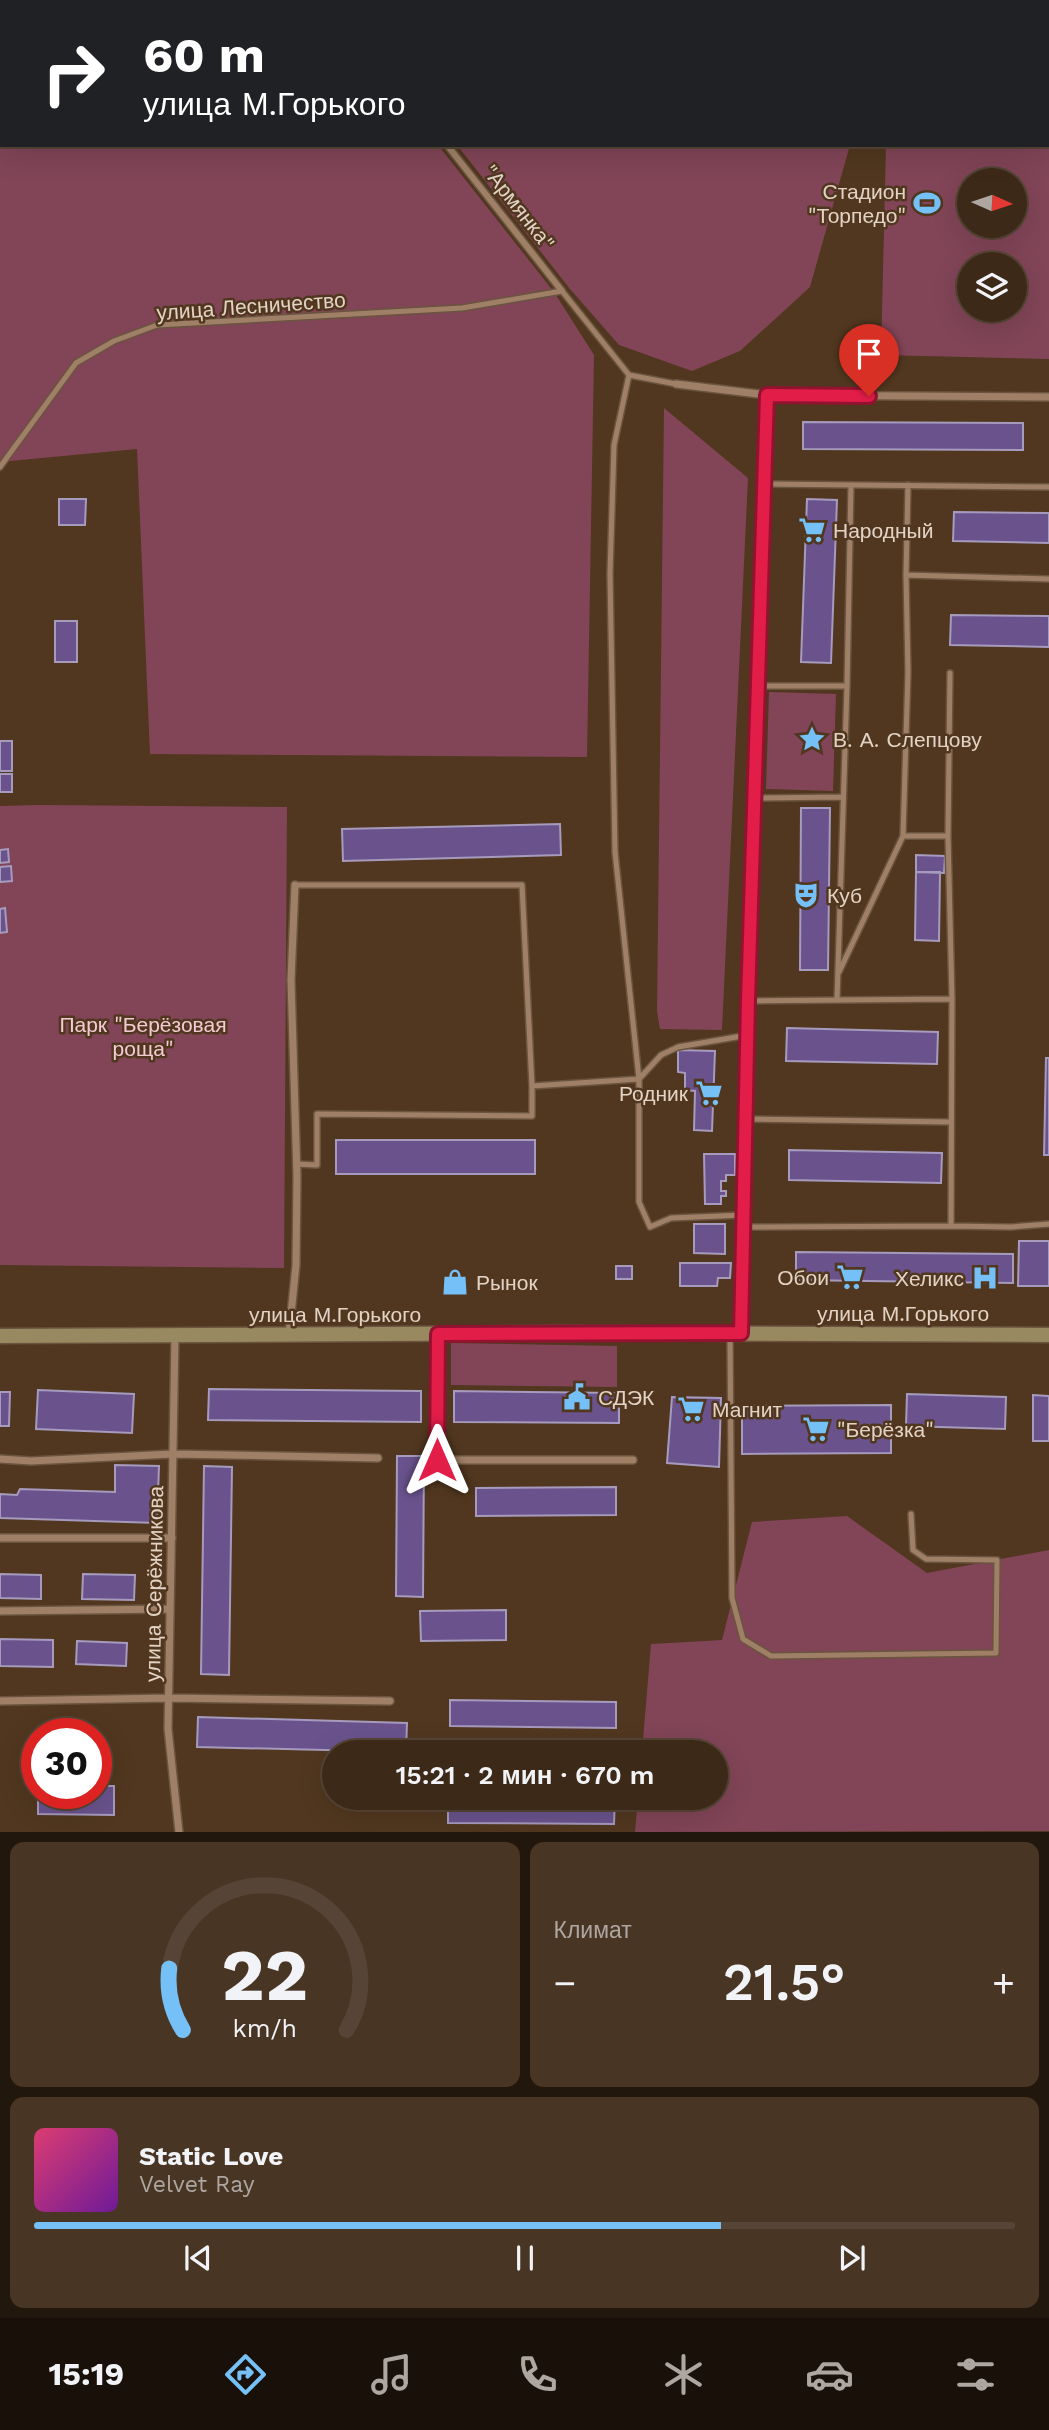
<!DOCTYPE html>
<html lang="ru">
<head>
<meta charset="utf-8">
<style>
	:root { --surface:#3d2917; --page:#483524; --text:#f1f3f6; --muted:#ada6a1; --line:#564536; --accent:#75c0f6 }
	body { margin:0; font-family:"Work Sans",sans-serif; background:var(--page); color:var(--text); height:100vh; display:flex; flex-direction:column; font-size:26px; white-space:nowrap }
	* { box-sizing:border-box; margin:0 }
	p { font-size:23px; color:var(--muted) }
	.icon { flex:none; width:38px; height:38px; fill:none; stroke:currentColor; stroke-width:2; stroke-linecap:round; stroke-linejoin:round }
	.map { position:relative; height:1832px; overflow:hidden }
	.sheet { display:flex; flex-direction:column; gap:10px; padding:10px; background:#22170d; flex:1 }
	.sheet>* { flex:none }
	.top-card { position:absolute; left:0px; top:0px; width:1050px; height:147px; box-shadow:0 7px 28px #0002,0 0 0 2px var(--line); background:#202124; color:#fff; overflow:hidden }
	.needle { width:46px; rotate:93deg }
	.buttons { position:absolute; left:957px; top:168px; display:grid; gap:14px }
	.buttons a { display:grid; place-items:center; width:70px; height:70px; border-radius:50%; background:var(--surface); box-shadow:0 7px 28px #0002,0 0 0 2px var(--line); font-size:35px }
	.speed { position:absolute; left:21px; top:1718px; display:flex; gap:14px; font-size:35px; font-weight:700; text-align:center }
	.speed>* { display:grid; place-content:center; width:91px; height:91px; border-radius:50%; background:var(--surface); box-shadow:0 7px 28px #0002,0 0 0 2px var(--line); line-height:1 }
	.speed .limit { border:10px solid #d22; background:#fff; color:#111 }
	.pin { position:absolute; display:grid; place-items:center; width:60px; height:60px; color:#fff; margin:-72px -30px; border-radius:50% 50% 50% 0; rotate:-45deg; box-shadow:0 0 7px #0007 }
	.pin .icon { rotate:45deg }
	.me { position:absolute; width:77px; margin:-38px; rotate:0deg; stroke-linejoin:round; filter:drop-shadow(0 0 5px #0008) }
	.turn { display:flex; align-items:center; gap:24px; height:147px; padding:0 28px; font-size:32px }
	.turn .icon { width:91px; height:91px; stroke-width:2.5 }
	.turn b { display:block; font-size:49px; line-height:60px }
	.big { font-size:52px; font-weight:600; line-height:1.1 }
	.sheet .widget { flex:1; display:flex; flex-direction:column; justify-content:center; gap:10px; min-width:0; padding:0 24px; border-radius:14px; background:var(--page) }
	.sheet .dial { align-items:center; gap:0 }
	.dial svg { height:182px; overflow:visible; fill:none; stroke:var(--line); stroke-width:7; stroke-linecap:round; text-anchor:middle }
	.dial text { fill:var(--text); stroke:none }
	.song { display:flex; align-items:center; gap:21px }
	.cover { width:84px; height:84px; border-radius:10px; background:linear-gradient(135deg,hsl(340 70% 55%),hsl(280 70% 35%)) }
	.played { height:7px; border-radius:4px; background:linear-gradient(90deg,var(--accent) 70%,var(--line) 70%) }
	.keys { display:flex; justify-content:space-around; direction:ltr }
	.heat { display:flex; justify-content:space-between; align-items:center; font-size:38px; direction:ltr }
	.sheet .tiles { flex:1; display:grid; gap:10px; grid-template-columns:1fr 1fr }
	.widget:last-child { grid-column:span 2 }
	.trip { position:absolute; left:322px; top:1740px; width:406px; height:70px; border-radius:35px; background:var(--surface); box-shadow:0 7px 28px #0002,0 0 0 2px var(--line); font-weight:600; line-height:70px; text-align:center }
	.menu { display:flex; height:112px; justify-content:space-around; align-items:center; background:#181009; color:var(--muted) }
	.menu .icon { width:49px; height:49px }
	.menu .on { color:var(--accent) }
	.menu b { font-size:32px; color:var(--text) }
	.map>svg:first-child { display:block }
	.green { fill:#814557; fill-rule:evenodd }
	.building { fill:#6a538d; stroke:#a69abd; stroke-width:2 }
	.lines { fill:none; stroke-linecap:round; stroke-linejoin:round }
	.service-casing { stroke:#6a543f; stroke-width:8 }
	.pedestrian-casing { stroke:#6a543f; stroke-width:9 }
	.minor-casing { stroke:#6a543f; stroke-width:10 }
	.secondary-casing { stroke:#6a543f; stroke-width:17 }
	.service { stroke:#9f8067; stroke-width:5 }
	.pedestrian { stroke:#9f8067; stroke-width:6 }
	.minor { stroke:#9f8067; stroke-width:7 }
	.secondary { stroke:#998960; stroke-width:14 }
	.route-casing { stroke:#92132f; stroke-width:18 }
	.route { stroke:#e11d48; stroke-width:12 }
	.labels { text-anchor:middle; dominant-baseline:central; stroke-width:5; stroke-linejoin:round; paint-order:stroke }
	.poi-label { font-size:21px; fill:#e3d3c5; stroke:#51371f; text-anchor:start }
	.street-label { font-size:21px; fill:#e3d3c5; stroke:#51371f }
	.park-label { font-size:21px; fill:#f3cad4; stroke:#51371f }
</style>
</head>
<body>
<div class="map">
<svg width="1049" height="1832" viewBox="0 0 1049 1832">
	<rect width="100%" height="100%" fill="#51371f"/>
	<!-- green -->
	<path class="green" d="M0 0H323L325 2H2V145H438L554 292 594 355 587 757 150 754 137 449 0 462Z
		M342 0H1049V37L1048 2Z
		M1049 45V359L881 355 886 145H1048ZM1015 180V226H970V180ZM970 264H1015V310H970Z
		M457 145H850L810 287 740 351 692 371 619 345 570 289Z
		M664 408 748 478 722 1030 660 1029 657 1011Z
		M769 692 836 694 833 791 766 789Z
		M38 805 287 807 284 1268 0 1265V806Z
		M451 1343 617 1346V1387L451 1385Z
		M847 1516 927 1573 1049 1550V1831L635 1832 638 1797H716V1752H642L651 1644 722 1640 752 1522Z"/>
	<!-- building -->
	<path class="building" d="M803 422 1023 423V450L803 449Z
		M59 499H86L85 525H59Z
		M807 499 837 500 831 663 801 662Z
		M954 512 1049 513V543L953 541Z
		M951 615 1049 616V647L950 645Z
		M55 621H77V662H55Z
		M0 741H12V771H0Z
		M0 774H12V792H0Z
		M801 808H830L828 970H800Z
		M560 824 561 855 343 861 342 829Z
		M8 849 9 862 0 863V850Z
		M916 855 945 856 944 873 916 872Z
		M11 866 12 881 0 882V867Z
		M916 872H940L939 941 915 940Z
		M5 908 7 932 0 933V909Z
		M787 1028 938 1032 937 1064 786 1061Z
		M678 1050 715 1051 712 1131 694 1130 695 1091 685 1090V1073L678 1072Z
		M1046 1058H1049V1155H1044Z
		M336 1140H535V1174H336Z
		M789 1150 942 1153 941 1183 789 1180Z
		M704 1154H735V1175H726V1181H721V1191H726V1196H721V1204H705Z
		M694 1224H725V1254L694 1253Z
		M1019 1241H1049V1286H1018Z
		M796 1252 1013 1254V1283L796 1280Z
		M680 1263H731L730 1278H718L717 1286H680Z
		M616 1266H632V1279H616Z
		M209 1389 421 1391V1422L208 1420Z
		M38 1390 134 1394 132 1433 36 1429Z
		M454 1391 619 1393V1423L454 1422Z
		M0 1392H10L9 1426H0Z
		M907 1394 1006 1397 1005 1429 906 1426Z
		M1033 1395 1049 1396V1441H1033Z
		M672 1397 721 1398 719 1467 667 1463Z
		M891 1405V1453L742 1454V1406Z
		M397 1456H424L423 1597 396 1596Z
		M115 1465 159 1466 157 1523 0 1518V1494L17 1495 20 1489 115 1492Z
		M204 1466 232 1467 229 1675 201 1674Z
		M616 1487V1515L476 1516V1488Z
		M0 1574 41 1575V1599L0 1598Z
		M83 1574 135 1575 134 1600 82 1599Z
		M506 1610V1640L421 1641 420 1611Z
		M0 1639 53 1640V1667L0 1666Z
		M77 1641 127 1643 126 1666 76 1664Z
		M450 1700 616 1702V1728L450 1726Z
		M198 1717 407 1723 406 1752 197 1747Z
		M96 1786H114V1815L38 1814V1794H96Z
		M448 1797H615L614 1824 448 1823Z"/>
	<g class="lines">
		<!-- service casing -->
		<g class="service-casing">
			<path id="service" d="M629 375 614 445 610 574 615 852 639 1079V1202L650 1227 671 1218 744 1215
				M0 467 76 363 114 341 157 325 462 308 562 291 629 375 676 384
				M764 484 1049 487
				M908 485 906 575 1049 579
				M758 686H847L851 485
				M754 798 843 797
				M948 836 950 673
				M295 885H522L532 1086 639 1079 661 1055 678 1047 748 1035
				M839 972 903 836
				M837 1000 847 686
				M748 1001 952 999
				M746 1119 951 1122
				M296 1164 317 1165V1114L532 1116V1086
				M951 1226 1011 1227 1049 1224
				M744 1227 951 1226 952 999 948 836H903L908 672 906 575
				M730 1336 732 1598 743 1639 771 1656 996 1653 997 1560 926 1559 913 1550 911 1514"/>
		</g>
		<!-- pedestrian casing -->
		<g class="pedestrian-casing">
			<path id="pedestrian" d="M332 0 334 2
				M447 145 562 291"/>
		</g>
		<!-- minor casing -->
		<g class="minor-casing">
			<path id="minor" d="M676 384 767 395 748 1001 741 1333
				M767 395 1049 397
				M289 1334 296 1265 297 1176 291 980 295 885
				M438 1334 437 1460H633
				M175 1336 168 1729 179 1832
				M0 1459 31 1461 173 1454 378 1458
				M0 1538H172
				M0 1611 170 1609
				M0 1701 169 1698 390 1701"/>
		</g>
		<!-- secondary casing -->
		<g class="secondary-casing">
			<path id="secondary" d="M0 1336 559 1333 1049 1335"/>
		</g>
		<!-- service -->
		<use href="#service" class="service"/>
		<!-- pedestrian -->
		<use href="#pedestrian" class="pedestrian"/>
		<!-- minor -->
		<use href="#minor" class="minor"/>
		<!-- secondary -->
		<use href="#secondary" class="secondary"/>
	</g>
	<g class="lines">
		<!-- route casing -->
		<g class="route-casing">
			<path id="route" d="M437 1460 438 1334 741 1333 748 1001 767 395 869 396"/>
		</g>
		<!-- route -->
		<use href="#route" class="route"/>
	</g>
	<!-- icons -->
	<defs>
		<g id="stadium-bare" transform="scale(2.1)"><path d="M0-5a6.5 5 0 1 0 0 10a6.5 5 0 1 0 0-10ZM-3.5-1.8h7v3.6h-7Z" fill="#75c0f6" stroke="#51371f" stroke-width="2.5" paint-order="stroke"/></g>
		<g id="supermarket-bare" transform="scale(2.1)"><path d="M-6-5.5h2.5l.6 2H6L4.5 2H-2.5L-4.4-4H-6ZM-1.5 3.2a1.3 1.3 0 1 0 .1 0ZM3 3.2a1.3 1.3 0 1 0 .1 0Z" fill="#75c0f6" stroke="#51371f" stroke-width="2.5" paint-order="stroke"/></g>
		<g id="sight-bare" transform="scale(2.1)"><path d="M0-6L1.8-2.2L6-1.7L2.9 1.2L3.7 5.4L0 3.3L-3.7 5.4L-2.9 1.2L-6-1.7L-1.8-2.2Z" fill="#75c0f6" stroke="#51371f" stroke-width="2.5" paint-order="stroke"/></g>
		<g id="theatre-bare" transform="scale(2.1)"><path d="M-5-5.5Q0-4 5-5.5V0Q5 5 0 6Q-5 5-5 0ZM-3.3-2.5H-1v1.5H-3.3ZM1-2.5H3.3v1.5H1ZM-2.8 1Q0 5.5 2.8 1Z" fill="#75c0f6" stroke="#51371f" stroke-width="2.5" paint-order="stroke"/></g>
		<g id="hospital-bare" transform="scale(2.1)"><path d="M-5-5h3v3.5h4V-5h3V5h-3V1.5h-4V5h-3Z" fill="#75c0f6" stroke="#51371f" stroke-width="2.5" paint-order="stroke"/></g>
		<g id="shop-bare" transform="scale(2.1)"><path d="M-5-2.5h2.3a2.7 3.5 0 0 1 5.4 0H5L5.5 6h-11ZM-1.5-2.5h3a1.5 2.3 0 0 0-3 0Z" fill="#75c0f6" stroke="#51371f" stroke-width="2.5" paint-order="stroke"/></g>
		<g id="civic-bare" transform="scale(2.1)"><path d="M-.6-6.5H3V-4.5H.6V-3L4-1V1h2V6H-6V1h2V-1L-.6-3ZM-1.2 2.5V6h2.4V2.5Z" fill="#75c0f6" stroke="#51371f" stroke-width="2.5" paint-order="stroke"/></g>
	</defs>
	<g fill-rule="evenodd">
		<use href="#stadium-bare" x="927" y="203"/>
		<use href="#supermarket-bare" x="812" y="530"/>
		<use href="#sight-bare" x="812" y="739"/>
		<use href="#theatre-bare" x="806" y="895"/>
		<use href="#supermarket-bare" x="709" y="1093"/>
		<use href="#supermarket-bare" x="850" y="1277"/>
		<use href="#hospital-bare" x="985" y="1278"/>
		<use href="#shop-bare" x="455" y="1282"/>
		<use href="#civic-bare" x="577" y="1397"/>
		<use href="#supermarket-bare" x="691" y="1409"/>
		<use href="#supermarket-bare" x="816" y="1429"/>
	</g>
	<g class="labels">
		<!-- poi labels -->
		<g class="poi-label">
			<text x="906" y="191" text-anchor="end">Стадион<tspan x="906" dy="24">"Торпедо"</tspan></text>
			<text x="833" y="530">Народный</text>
			<text x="833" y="739">В. А. Слепцову</text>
			<text x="827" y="895">Куб</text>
			<text x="688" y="1093" text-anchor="end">Родник</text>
			<text x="829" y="1277" text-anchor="end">Обои</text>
			<text x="964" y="1278" text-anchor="end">Хеликс</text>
			<text x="476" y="1282">Рынок</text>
			<text x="598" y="1397">СДЭК</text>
			<text x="712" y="1409">Магнит</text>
			<text x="837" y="1429">"Берёзка"</text>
		</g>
		<!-- street labels -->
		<g class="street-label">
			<text transform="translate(519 207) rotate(52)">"Армянка"</text>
			<text transform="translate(251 306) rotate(-4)">улица Лесничество</text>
			<text x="903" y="1313">улица М.Горького</text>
			<text x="335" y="1314">улица М.Горького</text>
			<text transform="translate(154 1584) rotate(-89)">улица Серёжникова</text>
		</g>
		<!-- park labels -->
		<g class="park-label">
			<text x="143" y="1024">Парк "Берёзовая<tspan x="143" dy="24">роща"</tspan></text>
		</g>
	</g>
</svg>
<div class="buttons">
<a><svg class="needle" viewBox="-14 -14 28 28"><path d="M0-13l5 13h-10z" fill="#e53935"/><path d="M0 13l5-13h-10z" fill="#ada6a1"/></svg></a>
<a><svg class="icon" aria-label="layers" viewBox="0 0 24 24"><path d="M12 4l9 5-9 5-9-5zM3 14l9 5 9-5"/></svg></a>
</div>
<div class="speed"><div class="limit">30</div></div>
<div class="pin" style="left:869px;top:396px;background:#d93025"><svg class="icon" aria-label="arrive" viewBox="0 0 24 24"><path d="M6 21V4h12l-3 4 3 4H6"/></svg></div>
<svg class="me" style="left:437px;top:1460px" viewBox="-20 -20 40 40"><path d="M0-17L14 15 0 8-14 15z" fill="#e11d48" stroke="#fff" stroke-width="4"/></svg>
<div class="trip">15:21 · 2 мин · 670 m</div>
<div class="top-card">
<div class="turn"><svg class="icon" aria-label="right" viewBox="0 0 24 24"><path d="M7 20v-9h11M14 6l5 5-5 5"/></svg><div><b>60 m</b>улица М.Горького</div></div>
</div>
</div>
<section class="sheet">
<div class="tiles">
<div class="widget dial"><svg viewBox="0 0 100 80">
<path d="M14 69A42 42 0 1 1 86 69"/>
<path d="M14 69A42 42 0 0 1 8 42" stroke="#75c0f6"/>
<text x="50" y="56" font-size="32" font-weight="700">22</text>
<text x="50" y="72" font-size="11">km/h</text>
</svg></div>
<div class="widget"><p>Климат</p>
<div class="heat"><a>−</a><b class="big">21.5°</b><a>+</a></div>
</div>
<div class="widget">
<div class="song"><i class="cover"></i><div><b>Static Love</b><p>Velvet Ray</p></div></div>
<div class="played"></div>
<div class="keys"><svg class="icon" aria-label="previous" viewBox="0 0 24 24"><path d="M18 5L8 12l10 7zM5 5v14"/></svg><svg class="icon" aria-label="pause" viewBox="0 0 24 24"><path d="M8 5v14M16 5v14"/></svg><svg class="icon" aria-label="next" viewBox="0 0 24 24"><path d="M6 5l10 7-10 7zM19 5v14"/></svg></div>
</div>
</div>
</section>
<nav class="menu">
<b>15:19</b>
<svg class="icon on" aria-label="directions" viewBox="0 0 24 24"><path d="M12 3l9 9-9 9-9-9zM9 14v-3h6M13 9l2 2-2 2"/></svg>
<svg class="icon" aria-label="music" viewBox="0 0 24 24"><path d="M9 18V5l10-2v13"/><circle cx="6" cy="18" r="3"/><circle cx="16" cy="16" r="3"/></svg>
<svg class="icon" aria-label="phone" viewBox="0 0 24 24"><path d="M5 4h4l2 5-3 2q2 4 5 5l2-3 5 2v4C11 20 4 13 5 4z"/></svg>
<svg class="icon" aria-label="climate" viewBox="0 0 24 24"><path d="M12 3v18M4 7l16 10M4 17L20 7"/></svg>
<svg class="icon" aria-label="car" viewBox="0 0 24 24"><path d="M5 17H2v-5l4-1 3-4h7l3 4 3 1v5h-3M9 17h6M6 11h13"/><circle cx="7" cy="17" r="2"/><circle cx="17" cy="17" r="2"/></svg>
<svg class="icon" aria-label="filters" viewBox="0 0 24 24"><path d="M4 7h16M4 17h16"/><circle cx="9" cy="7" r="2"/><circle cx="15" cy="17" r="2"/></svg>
</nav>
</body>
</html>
